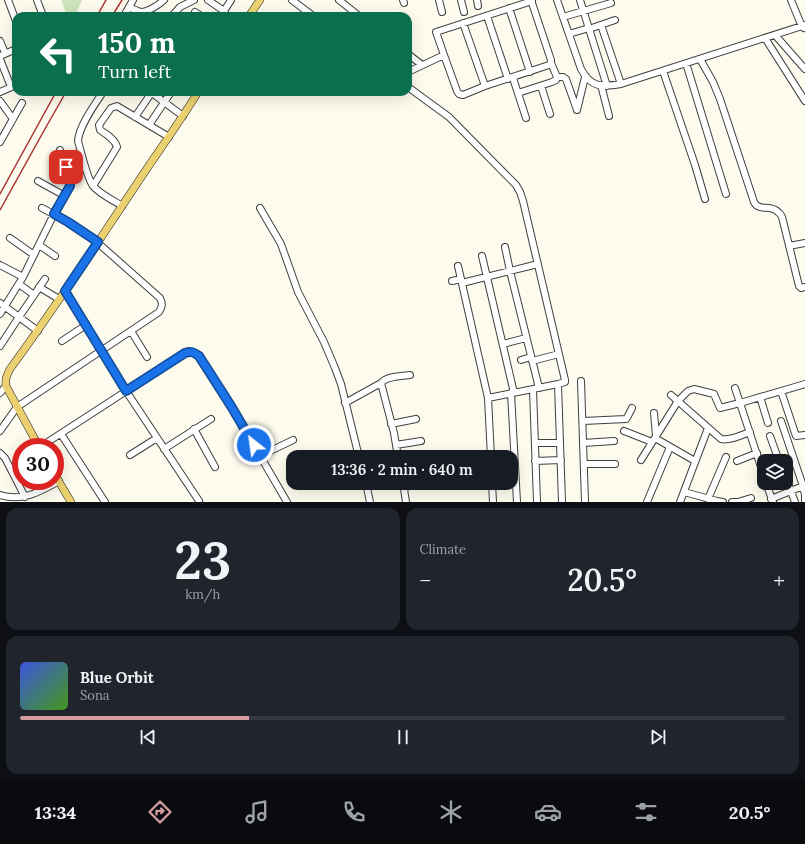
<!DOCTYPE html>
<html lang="en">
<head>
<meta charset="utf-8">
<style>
	:root { --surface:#171b24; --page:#20242c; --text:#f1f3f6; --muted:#9ea1a6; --line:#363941; --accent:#d39c9f }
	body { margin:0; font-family:Lora,serif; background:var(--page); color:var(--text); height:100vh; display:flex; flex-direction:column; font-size:15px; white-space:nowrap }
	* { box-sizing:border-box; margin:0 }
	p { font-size:13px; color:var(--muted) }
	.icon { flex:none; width:22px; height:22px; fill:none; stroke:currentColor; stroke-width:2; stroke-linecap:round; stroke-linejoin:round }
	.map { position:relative; height:502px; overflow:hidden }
	.panel { display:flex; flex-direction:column; gap:6px; padding:6px; background:#0d0f14; flex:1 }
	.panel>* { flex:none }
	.top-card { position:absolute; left:12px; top:12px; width:400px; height:84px; border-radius:12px; box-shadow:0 4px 16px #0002; background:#0b6e4f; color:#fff; overflow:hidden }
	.buttons { position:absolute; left:757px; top:454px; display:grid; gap:8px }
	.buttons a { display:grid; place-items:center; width:36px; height:36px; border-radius:8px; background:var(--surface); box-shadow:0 4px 16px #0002; font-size:20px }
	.speed { position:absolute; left:12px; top:438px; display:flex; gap:8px; font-size:20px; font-weight:700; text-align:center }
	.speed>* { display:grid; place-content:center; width:52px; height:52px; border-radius:50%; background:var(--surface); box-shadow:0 4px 16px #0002; line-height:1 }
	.speed .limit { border:6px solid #d22; background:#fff; color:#111 }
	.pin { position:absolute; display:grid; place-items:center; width:34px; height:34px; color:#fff; margin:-17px; border-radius:8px; box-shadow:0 2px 6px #0006 }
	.me { position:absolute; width:44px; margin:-22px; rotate:330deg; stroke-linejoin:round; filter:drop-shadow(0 0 3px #0008) }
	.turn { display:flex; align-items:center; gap:14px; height:84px; padding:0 20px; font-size:18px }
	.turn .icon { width:52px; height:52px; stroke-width:2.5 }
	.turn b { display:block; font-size:28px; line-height:34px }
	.big { font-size:30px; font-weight:600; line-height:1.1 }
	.panel .widget { flex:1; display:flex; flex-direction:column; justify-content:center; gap:6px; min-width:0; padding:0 14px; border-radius:12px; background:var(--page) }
	.panel .dial { align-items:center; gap:0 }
	.dial b { font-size:52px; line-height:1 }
	.song { display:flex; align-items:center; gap:12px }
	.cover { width:48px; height:48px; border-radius:6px; background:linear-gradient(135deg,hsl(230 70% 55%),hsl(100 70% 35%)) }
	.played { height:4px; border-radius:2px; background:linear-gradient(90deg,var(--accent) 30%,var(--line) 30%) }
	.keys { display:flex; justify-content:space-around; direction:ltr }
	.heat { display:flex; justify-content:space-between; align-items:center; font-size:22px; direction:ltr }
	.panel .tiles { flex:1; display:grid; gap:6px; grid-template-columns:1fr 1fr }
	.widget:last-child { grid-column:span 2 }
	.trip { position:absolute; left:286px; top:450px; width:232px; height:40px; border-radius:12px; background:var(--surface); box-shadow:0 4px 16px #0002; font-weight:600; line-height:40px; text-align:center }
	.menu { display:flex; height:64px; justify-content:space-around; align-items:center; background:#090b0e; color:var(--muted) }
	.menu .icon { width:28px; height:28px }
	.menu .current { color:var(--accent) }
	.menu b { font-size:18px; color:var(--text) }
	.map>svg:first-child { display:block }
	.green { fill:#cfe4ba }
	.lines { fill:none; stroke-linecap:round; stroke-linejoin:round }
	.minor-casing { stroke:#3f3f3f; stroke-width:8 }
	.major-casing { stroke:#1d1d1d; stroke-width:8 }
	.minor { stroke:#fff; stroke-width:6 }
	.major { stroke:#ebd170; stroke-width:7 }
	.rail { stroke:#ae3234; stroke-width:1.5 }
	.route-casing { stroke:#114b97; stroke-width:10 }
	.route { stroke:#1a73e8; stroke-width:7 }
</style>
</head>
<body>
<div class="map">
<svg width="805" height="502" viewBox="0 0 805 502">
	<rect width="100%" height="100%" fill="#fdfbed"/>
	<!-- green -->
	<path class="green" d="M61 0H82L75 16H67Z"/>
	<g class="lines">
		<!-- minor casing -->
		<g class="minor-casing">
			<path id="minor" d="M8 0 16 21
				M37 0 43 16
				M208 0 224 11 225 13 224 16
				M292 0 313 16
				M339 0 359 16
				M403 0 404 3
				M439 0 442 12
				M461 0 464 12
				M477 0 478 6
				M531 0 551 60V63L549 65 485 86 463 95 459 94 457 91 444 55 436 32 532 1
				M557 0 581 69C591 88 602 87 621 84L805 25
				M580 0 607 86
				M791 0 800 22 804 28
				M129 7C133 9 137 11 141 12 148 12 160 4 164 0
				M509 8 530 72
				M224 11 231 0
				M195 12 201 16
				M124 16 133 0
				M172 16 180 7 194 0
				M487 16 508 79
				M563 17 611 3
				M463 23 485 86
				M601 25 621 84
				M589 29 615 20
				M569 34 589 28
				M775 35 805 69
				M765 38 805 101
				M0 41 5 53
				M408 54 422 65
				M0 58V56L16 49
				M0 59 11 87
				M700 59 713 82 720 99 754 202C759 212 771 204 778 212 780 213 781 215 782 217L799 286 801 288 805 287
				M686 63 726 194
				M663 71 695 165 705 199
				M408 72 444 55
				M557 77H563L566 79 577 110
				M513 78 526 118
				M601 85 609 116
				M541 86 550 114
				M408 87 449 117 516 185 520 192 523 201 565 380V382L558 384 488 398
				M0 92 16 85
				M103 92C95 104 79 126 78 141 81 152 87 178 93 186 101 195 113 200 122 206
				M152 93 183 116
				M518 93 552 82 556 80 557 77 551 63
				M0 101 13 119
				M577 110 585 77
				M135 117 152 92
				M149 125 171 92
				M0 142 22 103
				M38 181 65 196
				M93 186 117 147C115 139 106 134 100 130L99 125 111 108 117 106 169 137
				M260 208 281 244 298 292 324 342 335 368 341 384 359 457
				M10 238 34 255
				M39 245 55 256
				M789 246 805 243
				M505 247 510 271 539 388
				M482 256 514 393
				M0 265 23 277
				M458 266 488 398 491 457
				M452 281 461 279
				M462 283 538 264
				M19 284 34 295
				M39 287 59 299
				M65 291 126 391 199 501
				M0 303 38 331
				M0 314 23 277 54 214 70 186V183L60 150
				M131 331 147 357
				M62 341 86 325
				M503 344 526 338
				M0 346 19 317 45 279
				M521 360 531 357
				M532 361 559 354
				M581 381 585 502
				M558 384 562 502
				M735 388 764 476
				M533 389 537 502
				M781 391 796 436 805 435
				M0 393 6 386
				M511 393 517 502
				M671 395 721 439C730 441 741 435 750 432
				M760 397 768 423
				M345 403 381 383
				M654 413 656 436
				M583 421 626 419 628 416 632 408
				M781 421 803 486 805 495V502
				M391 424 416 419
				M194 429 215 467
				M0 431 17 407 159 312C162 307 163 304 160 298L98 243 68 222 42 208
				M624 431 652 442
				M61 434 105 502
				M770 436 779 461
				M655 438 695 461
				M535 443H560
				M583 443 614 441
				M396 445 421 441
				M40 447 185 353C191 351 194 352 199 357L231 406 287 502
				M164 449 211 419
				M0 453 5 458 25 497
				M130 455 157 438
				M260 456 293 440
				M398 457 394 433 381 383C386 376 402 376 410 375
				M641 460 678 401 688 391 694 389 714 394 720 408 740 403 805 384
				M535 461 561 460
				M737 461 757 453
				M584 464H615
				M786 478 795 502
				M366 483 370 502
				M403 483 406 502
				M492 483 493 502
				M766 483 773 502
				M403 487 426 484
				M684 492 717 501 723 502
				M0 495C23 502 39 492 59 481
				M708 499 726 457
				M771 499 803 486
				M647 502 670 447
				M680 502 708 428
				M732 502H738L751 498"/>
		</g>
		<!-- major casing -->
		<g class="major-casing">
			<path id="major" d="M249 16 260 0
				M39 447 6 386C5 379 7 375 10 369 57 305 100 239 144 173 162 146 181 120 198 92
				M55 475 71 502"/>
		</g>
		<!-- minor -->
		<use href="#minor" class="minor"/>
		<!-- major -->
		<use href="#major" class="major"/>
		<!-- rail -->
		<path class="rail" d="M97 16 106 0
			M112 16 122 0
			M0 194 56 92
			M0 210 46 127 66 92"/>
	</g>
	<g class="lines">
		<!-- route casing -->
		<g class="route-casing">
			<path id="route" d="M66 167 70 183V186L54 214 68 222 98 242 65 291 126 391 185 353C191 351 194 352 199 356L231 406 254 445"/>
		</g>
		<!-- route -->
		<use href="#route" class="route"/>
	</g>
</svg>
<div class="buttons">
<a><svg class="icon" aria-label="layers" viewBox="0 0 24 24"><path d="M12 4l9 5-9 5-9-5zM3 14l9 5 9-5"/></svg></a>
</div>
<div class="speed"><div class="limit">30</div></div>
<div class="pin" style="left:66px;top:167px;background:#d93025"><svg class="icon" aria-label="arrive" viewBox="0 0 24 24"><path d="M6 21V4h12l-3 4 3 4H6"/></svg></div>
<svg class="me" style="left:254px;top:445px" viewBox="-20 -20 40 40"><circle r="17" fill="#1a73e8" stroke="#fff" stroke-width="3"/><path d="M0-11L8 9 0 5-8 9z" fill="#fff"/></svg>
<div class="trip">13:36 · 2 min · 640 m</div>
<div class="top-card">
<div class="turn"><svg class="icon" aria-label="left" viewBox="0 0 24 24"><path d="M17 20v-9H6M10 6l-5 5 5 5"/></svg><div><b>150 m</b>Turn left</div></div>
</div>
</div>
<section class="panel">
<div class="tiles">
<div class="widget dial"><b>23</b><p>km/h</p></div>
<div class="widget"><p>Climate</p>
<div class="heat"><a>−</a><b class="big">20.5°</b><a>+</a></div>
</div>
<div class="widget">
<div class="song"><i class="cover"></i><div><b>Blue Orbit</b><p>Sona</p></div></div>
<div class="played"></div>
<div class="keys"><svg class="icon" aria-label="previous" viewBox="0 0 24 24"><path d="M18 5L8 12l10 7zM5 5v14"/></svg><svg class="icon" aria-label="pause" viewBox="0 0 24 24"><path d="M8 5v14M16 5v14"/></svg><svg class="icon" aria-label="next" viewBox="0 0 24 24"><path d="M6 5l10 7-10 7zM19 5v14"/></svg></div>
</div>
</div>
</section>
<nav class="menu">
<b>13:34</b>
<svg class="icon current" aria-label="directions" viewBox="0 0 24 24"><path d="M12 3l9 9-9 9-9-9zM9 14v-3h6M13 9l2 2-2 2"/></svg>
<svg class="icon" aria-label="music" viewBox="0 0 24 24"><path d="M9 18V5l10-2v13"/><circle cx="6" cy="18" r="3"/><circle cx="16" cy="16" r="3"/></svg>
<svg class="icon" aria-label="phone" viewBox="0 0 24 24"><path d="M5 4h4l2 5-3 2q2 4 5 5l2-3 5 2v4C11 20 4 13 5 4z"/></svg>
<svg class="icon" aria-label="climate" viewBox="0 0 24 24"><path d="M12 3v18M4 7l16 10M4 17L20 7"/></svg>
<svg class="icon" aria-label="car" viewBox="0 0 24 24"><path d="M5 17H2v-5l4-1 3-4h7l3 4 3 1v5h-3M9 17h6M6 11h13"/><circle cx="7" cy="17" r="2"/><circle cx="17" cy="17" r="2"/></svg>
<svg class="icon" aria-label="filters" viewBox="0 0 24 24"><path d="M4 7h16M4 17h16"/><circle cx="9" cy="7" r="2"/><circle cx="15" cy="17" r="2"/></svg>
<b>20.5°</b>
</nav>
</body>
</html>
